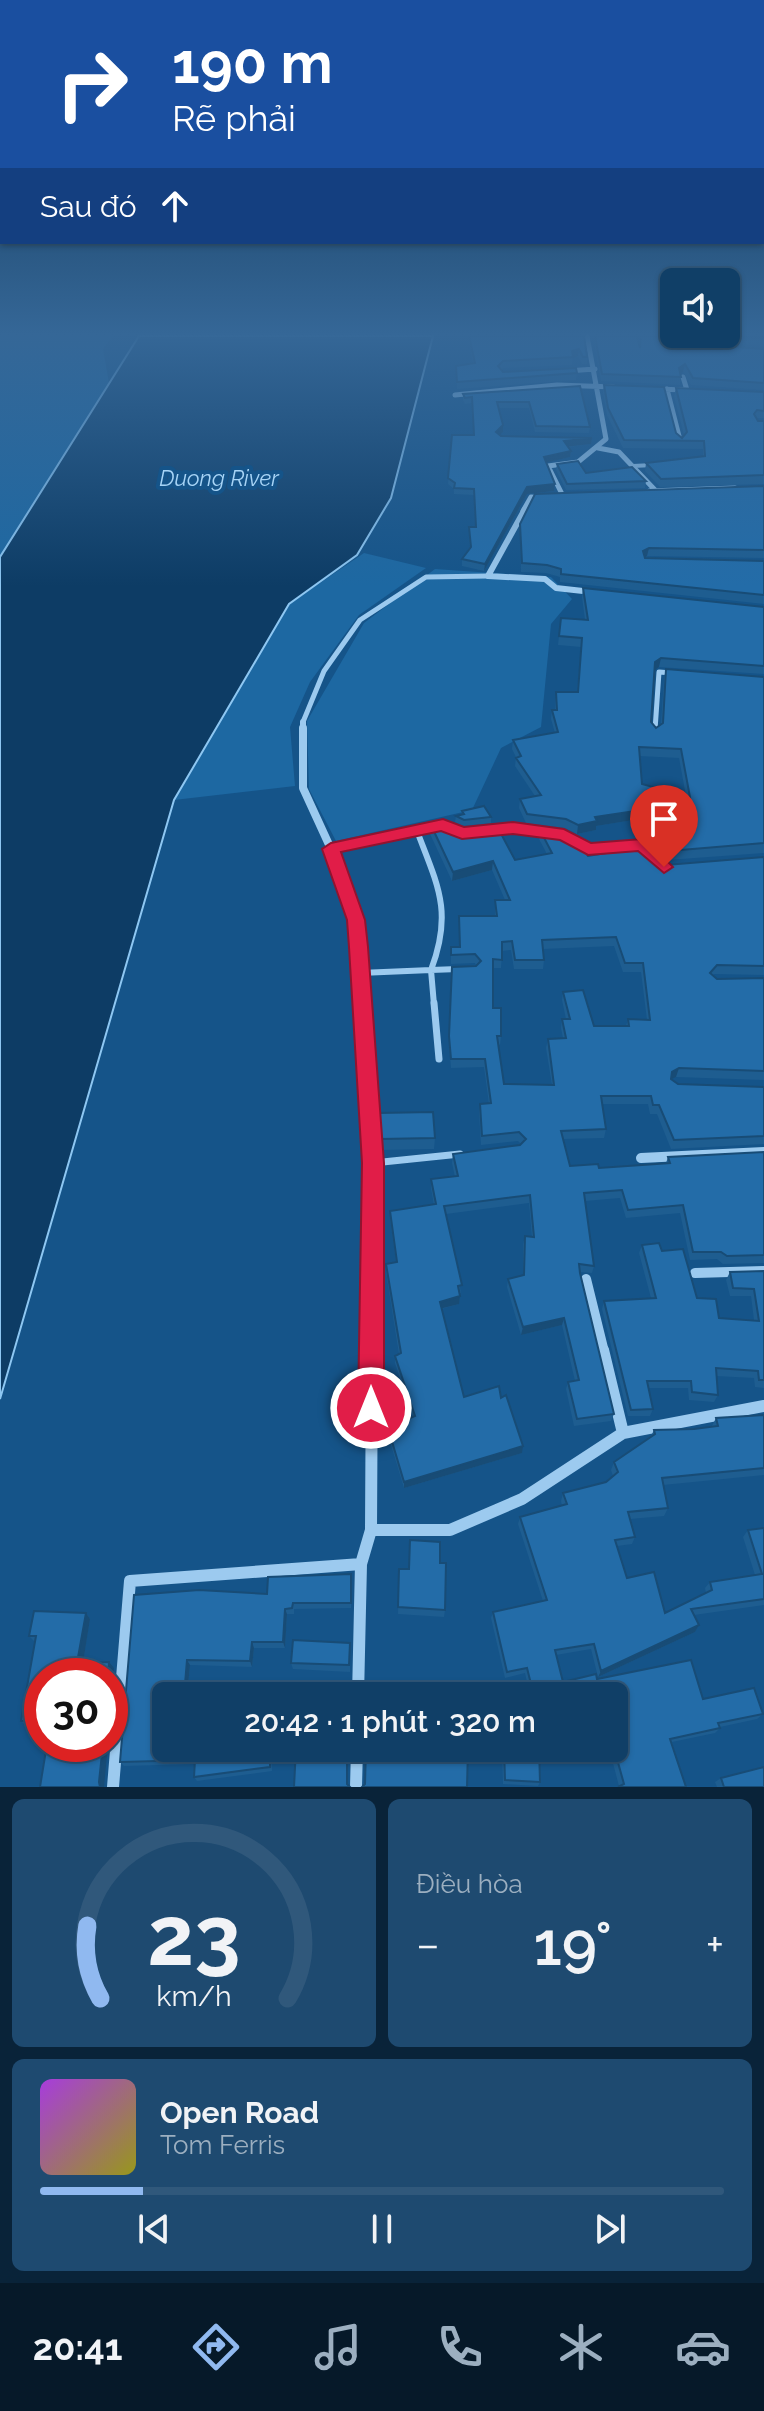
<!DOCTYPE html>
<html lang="vi">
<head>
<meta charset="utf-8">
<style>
	:root { --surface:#103f67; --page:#1e4a70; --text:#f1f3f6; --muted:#9cafc0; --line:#30587b; --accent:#90b9f0 }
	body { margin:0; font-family:Raleway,sans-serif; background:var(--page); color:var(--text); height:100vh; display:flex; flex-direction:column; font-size:30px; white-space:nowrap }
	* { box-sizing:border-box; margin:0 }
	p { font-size:26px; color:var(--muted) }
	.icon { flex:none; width:44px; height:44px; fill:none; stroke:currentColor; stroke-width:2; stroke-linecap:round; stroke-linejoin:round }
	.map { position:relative; height:1787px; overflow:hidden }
	.details { display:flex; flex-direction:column; gap:12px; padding:12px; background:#092339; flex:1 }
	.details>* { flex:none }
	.banner { position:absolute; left:0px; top:0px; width:764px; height:244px; box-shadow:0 2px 6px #0004,0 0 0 2px var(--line); background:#1a4fa0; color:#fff; overflow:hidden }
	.fabs { position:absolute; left:660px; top:268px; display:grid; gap:16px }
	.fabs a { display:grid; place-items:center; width:80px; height:80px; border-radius:12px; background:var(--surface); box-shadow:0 2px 6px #0004,0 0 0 2px var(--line); font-size:40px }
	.speed { position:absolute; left:24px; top:1658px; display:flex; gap:16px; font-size:40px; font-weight:700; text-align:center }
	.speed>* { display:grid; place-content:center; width:104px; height:104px; border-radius:50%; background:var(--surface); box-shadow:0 2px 6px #0004,0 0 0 2px var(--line); line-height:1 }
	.speed .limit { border:12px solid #d22; background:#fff; color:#111 }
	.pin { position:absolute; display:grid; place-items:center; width:68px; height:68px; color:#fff; margin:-82px -34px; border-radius:50% 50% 50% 0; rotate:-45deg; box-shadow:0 0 8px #0007 }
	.pin .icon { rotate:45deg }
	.me { position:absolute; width:88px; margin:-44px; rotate:0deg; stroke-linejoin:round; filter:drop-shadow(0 0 6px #0008) }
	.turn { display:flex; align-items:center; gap:28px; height:168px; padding:0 40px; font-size:36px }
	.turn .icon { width:104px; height:104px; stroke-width:2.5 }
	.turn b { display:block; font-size:56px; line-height:68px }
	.then { display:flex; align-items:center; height:76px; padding:0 40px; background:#0003; gap:16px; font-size:30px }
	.big { font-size:60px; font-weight:600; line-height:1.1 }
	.details .card { flex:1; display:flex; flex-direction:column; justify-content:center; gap:12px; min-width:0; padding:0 28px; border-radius:12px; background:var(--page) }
	.details .dial { align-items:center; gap:0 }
	.dial svg { height:208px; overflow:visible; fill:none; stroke:var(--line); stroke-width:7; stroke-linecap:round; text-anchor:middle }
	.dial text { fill:var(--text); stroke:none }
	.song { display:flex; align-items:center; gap:24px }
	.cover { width:96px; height:96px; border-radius:12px; background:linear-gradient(135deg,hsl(280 70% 55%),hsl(60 70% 35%)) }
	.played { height:8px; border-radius:4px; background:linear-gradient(90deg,var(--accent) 15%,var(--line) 15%) }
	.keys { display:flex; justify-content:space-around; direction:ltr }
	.heat { display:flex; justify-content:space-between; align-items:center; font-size:44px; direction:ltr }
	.details .tiles { flex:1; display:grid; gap:12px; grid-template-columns:1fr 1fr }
	.card:last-child { grid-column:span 2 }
	.trip { position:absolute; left:152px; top:1682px; width:476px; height:80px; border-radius:12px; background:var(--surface); box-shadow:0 2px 6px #0004,0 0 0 2px var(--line); font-weight:600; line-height:80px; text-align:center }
	.tabs { display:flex; height:128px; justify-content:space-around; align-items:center; background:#061929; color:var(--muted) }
	.tabs .icon { width:56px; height:56px }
	.tabs .active { color:var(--accent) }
	.tabs b { font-size:36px; color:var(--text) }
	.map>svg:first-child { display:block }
	.green { fill:#1d68a2 }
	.water { fill:#0d3c65; stroke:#8ec7f2; stroke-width:2 }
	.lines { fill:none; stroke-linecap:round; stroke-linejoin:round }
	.lane-far3 { stroke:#9ccaef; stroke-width:4 }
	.lane-far2 { stroke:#9ccaef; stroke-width:5 }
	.lane-far1 { stroke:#9ccaef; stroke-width:6 }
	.lane { stroke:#9ccaef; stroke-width:7 }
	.street-far4 { stroke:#9ccaef; stroke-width:5 }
	.street-far3 { stroke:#9ccaef; stroke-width:6 }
	.street-far2 { stroke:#9ccaef; stroke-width:8 }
	.street-far1 { stroke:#9ccaef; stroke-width:10 }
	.street { stroke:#9ccaef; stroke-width:12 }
	.wall { fill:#1e5d90; fill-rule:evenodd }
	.shaded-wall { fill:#184c76 }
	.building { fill:#236ca8; stroke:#184c76; stroke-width:2; fill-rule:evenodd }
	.route { fill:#e11d48; stroke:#92132f; stroke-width:2 }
	.labels { text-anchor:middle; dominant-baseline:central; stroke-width:8; stroke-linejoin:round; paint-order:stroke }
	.far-water-label { font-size:22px; font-style:italic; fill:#a7d4f6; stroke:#155489 }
</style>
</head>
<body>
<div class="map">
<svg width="764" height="1787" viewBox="0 0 764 1787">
	<rect width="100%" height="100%" fill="#155489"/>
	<!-- green -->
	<path class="green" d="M0 336H113L103 349 109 383 0 557Z
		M364 553 426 568 359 615 310 682 290 727 295 786 174 800 289 604Z
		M435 569 551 577 572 599 551 624 541 727 501 748 472 810 336 841 309 789 307 721 364 623Z"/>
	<!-- water -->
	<path class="water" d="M139 336H433L391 498 357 555 289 604 174 800 0 1399V557Z"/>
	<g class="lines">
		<!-- lane-far3 -->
		<path class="lane-far3" d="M633 466 653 465"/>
		<!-- lane-far2 -->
		<path class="lane-far2" d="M303 722 324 671 360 620 426 577 488 576
			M655 730 659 672 672 673"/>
		<!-- lane-far1 -->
		<path class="lane-far1" d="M655 731V728
			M331 849 417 831C438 886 453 912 431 970L360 973
			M434 1005 431 970 458 969"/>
		<!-- lane -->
		<path class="lane" d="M434 1003 439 1059
			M373 1163 460 1154"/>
		<!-- street-far4 -->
		<path class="street-far4" d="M567 371 595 369
			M683 377 687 390
			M656 389 686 390
			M667 389 680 440
			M455 395 557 385 614 387
			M598 448 619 452 655 490
			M649 491 735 488
			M564 498 548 466 578 462 606 439 587 336
			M523 511 531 497 544 498"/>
		<!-- street-far3 -->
		<path class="street-far3" d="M525 509 488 576 545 579 556 588 592 592
			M303 722V730"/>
		<!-- street-far2 -->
		<path class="street-far2" d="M303 728V788L331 849 356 920 362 1005
			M491 830 513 828 549 835
			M573 840 588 849 642 845 652 855"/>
		<!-- street-far1 -->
		<path class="street-far1" d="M362 1003 373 1163 372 1352
			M641 1158 764 1152
			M695 1273 764 1271
			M586 1279 604 1352"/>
		<!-- street -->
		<path class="street" d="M603 1350 623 1433
			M371 1530 372 1350
			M358 1696 361 1564 371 1530H450L522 1499 623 1433 764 1406
			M113 1787 130 1581 361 1564
			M356 1787 357 1748"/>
	</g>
	<!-- wall -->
	<path class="wall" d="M468 336H584L587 357V364H582L578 356 573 358 572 365 503 368 501 370 503 372 577 373 576 380 457 389 456 366 473 363Z
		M593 336H637L640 345V336H714L721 346 764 349V390L691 385 683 372 680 374V385L601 381Z
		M718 336H764V346L723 343Z
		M604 385 682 438 684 435 674 396 676 388 764 392V418H756L758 421H764V484L660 487 645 471 646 463 703 456V449L623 448 607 415 603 392Z
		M580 386 590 427 589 433 535 432 529 408H499L503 425V432L499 434 501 436 592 438 591 444 568 447 571 451 570 457 546 462 555 484 554 491 527 494 484 571 462 566V559L470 548 469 527H475L474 495 454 494V489L448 484 452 435H474L472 403 465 404 463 400V394Z
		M557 464 586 473 646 481 645 488 566 490 556 470Z
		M764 486V558L647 556 645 558 764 561V604L560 582V577L546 573 521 572 520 524Z
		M583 588 764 607V674L659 667 655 670 651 722 656 728 661 724 664 678 666 669 764 677V853L667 860 648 841 642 822 633 820 596 826V830L577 834 565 828 526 823 519 808 520 799 535 796 515 766 516 757 512 749 513 740 555 733 551 719 552 710H555L556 692H577L581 647 558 645 561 618 585 620 582 597ZM639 756 679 758 686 796 642 784Z
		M462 811 491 817V823L463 826 455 822 456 816 462 814Z
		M431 825 515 860 547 854 539 839 540 830 588 856 666 865 764 857V975L714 974 713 975 717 979 764 978V1080L676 1077 671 1079 678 1084 764 1087V1144L671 1149 657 1114H650L648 1104H602L606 1129 604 1138 563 1139 570 1166 599 1168 666 1163 668 1157 764 1152V1263L723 1264 717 1259 690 1260 680 1213 626 1218 620 1198 585 1201 594 1266 592 1273 580 1272 614 1414 611 1421 574 1426 566 1389 568 1382 575 1381 562 1325 521 1335 507 1287 508 1279 523 1275V1244L525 1236 532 1237 529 1203 446 1214 461 1293H460L459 1304 441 1309 464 1397 501 1398 522 1453 404 1488 388 1435V1428L413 1417 395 1363V1356L399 1354 386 1272V1264L396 1262 390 1219V1211L434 1205 431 1188V1179L455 1177 452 1163 453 1154 520 1145 521 1144 518 1141 481 1145 479 1113 480 1104H489L484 1067 451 1068 449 1045 452 967 476 965 475 963 451 964V947H459V916H495V900H505L492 870 452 881 430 834ZM614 946 623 972H641L647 1020 628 1019 626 1026H594L563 992 562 1000 566 1019H562L561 1028 563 1038 548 1039 546 1048 552 1085 504 1084 498 1044 500 1045 501 1036 493 1008V968H501L502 951 511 950 514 969H543L544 960 543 949Z
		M378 1113 435 1138 434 1149 380 1150Z
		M642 1245 662 1251 697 1298 719 1318 754 1320 751 1296H730L726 1280 730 1272 764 1271V1388L755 1387 754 1378 716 1376 718 1395 714 1402 689 1400 688 1388H649L653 1409 650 1416H628L602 1309 604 1301 651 1298 639 1253Z
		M764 1415V1475L663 1485 668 1508 664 1516 630 1519 635 1537 632 1544 617 1546 627 1578 665 1613 706 1593 705 1588 710 1582 755 1575 743 1537 748 1530 764 1528V1605L694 1615 699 1625 695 1632 598 1677 591 1649 556 1655 563 1682 597 1679 703 1699 763 1714 757 1719 720 1727V1728L715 1733 672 1742 686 1787H617L619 1786 609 1748H614V1696H530L525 1673 505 1678 491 1618 493 1612 543 1601 518 1524 520 1517 562 1506 561 1501 563 1493 606 1482 613 1476 611 1470 614 1462 651 1436 654 1430 694 1429 712 1426 716 1418Z
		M440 1563 445 1610 444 1617 398 1614 399 1569H409Z
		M352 1580 351 1608 294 1609V1614H287L285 1648H254L252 1667 190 1665 187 1696H166V1748H271L272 1771 197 1781 194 1777 195 1764 124 1766 120 1762 134 1595 267 1594Z
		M86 1613 90 1619 83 1662 114 1668 42 1676V1726H26L21 1721 35 1642 29 1636Z
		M350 1643V1672L293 1669 291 1663Z
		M502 1748H539L540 1782 538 1786 503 1784Z
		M721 1778 764 1787H717L715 1782Z"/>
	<!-- shaded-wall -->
	<path class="shaded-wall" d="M579 349 578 356 573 358 572 351Z
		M685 364 683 372 678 375 679 368Z
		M503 425V432L496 438V432Z
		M592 438 591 444 564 447V441Z
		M571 451 570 457 544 463V457Z
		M555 484 554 491 527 494 484 571 485 564 527 487Z
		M649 548 647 556 642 560 643 551Z
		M661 658 659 667 654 671 655 662Z
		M635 811 633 820 596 826V830L577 834 578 825 595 817Z
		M493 861 492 870 452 881 453 872Z
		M679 1068 676 1077 670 1080 672 1072Z
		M460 1296 459 1304 439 1309 440 1302Z
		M564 1318 562 1325 521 1335 523 1327Z
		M523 1446 522 1453 404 1488V1482Z
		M285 1609 287 1614 285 1648 283 1642Z
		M86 1613 90 1619 82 1669 77 1663Z
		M699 1625 695 1632 598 1677 601 1671Z
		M252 1642 254 1648 252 1667 250 1661Z
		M187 1660 190 1665 187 1696H184Z
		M109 1662 114 1668 110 1714V1676H108Z
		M103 1744H108L104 1787H100L99 1782Z"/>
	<!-- building -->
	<path class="building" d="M469 336H584L587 357H583L579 349 572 351 573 357 503 361 498 366 503 372 576 368 577 373 457 382 456 366 475 363Z
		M595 336H637L640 348 641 336H714L721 346 764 349V383L693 378 685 364 679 368 681 377 602 374Z
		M733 336H764V338Z
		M604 385 664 387 676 433 682 438 687 432 676 388 764 392V411L757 410 754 414 758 421H764V475L661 479 646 463 705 456 704 441 624 440 608 408Z
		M580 386 590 427 536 426 529 402H497L503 425 496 432 501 436 592 438 564 441 571 451 544 457 555 484 527 487 485 564 462 559 471 547 469 527H476L474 489 454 488 455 483 448 478 452 435H474L472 397 465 398 463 394Z
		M578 461 586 473 632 467 646 481 567 484 557 464Z
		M764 486V550L649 548 643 551 645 558 764 561V595L561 574V569L547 565 522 563 520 524 535 494Z
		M583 588 764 607V666L661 658 655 662 651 722 656 728 663 723 666 669 764 677V843L669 851 650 832 644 814 635 811 595 817 597 821 578 825 566 819 527 814 520 799 541 795 516 758 521 756 513 740 558 732 552 710H557L556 692H578L582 638 559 636 561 618 588 620ZM639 747 681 749 690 797 642 784Z
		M484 806 491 817 464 820 456 816 464 814 462 811Z
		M441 822 462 831 498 828 515 860 552 853 540 830 563 833 579 842 588 856 645 847 666 865 764 857V966L717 965 710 973 717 979 764 978V1071L679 1068 672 1072 671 1079 678 1084 764 1087V1136L674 1140 659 1105H653L651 1096H601L606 1129 561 1131 570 1166 598 1164 599 1168 670 1163 668 1157 764 1152V1255L727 1256 721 1252H693L683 1205 628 1210 622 1190 584 1193 594 1266 579 1264 580 1273 614 1414 577 1419 568 1382 579 1380 564 1318 523 1327 508 1279 524 1275 525 1236 534 1237 530 1195 444 1206 462 1285 458 1286 460 1296 440 1302 464 1397 499 1386 501 1398 506 1395 523 1446 404 1482 388 1428 415 1416 395 1356 401 1353 386 1264 397 1262 390 1211 436 1204 431 1179 458 1176 453 1154 520 1145 526 1139 519 1132 482 1136 480 1104 491 1103 485 1059H451L449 1036 452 967 476 966 481 961 475 954 451 955V947H460L459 916H497L495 900H510L493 861 453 872 431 825ZM616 937 625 963H643L650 1020 628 1019 629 1026H594L583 990 563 992 570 1019H562L566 1038 548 1039 554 1085 504 1084 497 1036H501V1008H493V959L502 960V942L512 941 515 960H544L542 940Z
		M433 1112 435 1138 380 1139 378 1113Z
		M659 1243 662 1251 683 1249 697 1298 716 1299 719 1318 759 1321 754 1289 733 1288 730 1272 764 1271V1380H759L758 1371 716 1368 718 1395 692 1392 691 1381H647L653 1409 631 1410 604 1301 656 1298 642 1245Z
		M764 1415V1468L662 1478 668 1508 628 1512 635 1537 615 1540 627 1578 654 1572 665 1613 712 1590 710 1582 762 1574 748 1530 764 1528V1599L691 1609 699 1625 601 1671 594 1644 555 1650 563 1682 596 1674 597 1679 691 1660 703 1699 754 1688 763 1714 718 1723 720 1728 670 1739 686 1787H618L624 1784 614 1748V1696H534L527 1668 507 1672 493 1612 547 1600 520 1517 567 1504 563 1493 606 1482 618 1472 614 1462 655 1434 654 1430 694 1429 718 1426 716 1418Z
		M410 1540 440 1542V1563H446L445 1610 398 1607 399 1569H409Z
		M351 1574V1603H293L292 1608 285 1609 283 1642H252L250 1661 187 1660 184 1696H166V1748H270V1767L194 1777 195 1760 120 1762 134 1595 199 1590 267 1594 268 1577Z
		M34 1611 86 1613 77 1663 109 1662 108 1676H42V1720L21 1721 36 1636H29Z
		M293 1640 350 1643 349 1665 291 1663Z
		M387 1687 445 1695 444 1696H386Z
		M47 1744H103L99 1782 100 1787H40Z
		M296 1748H347V1784L350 1787H294Z
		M366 1748H468L467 1787H362L365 1784Z
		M504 1748H539L540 1782 505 1780Z
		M764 1767V1787H724L721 1778Z"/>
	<!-- sky -->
	<linearGradient id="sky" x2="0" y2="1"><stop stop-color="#0c2e4b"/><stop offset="0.57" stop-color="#356797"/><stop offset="1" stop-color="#356797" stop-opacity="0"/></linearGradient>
	<rect width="764" height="586" fill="url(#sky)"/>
	<!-- route -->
	<path class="route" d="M443 819 464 827 513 822 564 829 591 843 642 839 648 841 673 867 664 873 638 851 588 855 560 840 513 834 462 839 441 831 341 852 365 920 368 947 384 1163V1408L380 1417 371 1421 362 1417 358 1408 362 1163 349 947 347 920 322 849 331 843Z"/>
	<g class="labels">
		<!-- far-water labels -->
		<g class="far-water-label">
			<text x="219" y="478">Duong River</text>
		</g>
	</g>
</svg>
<div class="fabs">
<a><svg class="icon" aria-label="sound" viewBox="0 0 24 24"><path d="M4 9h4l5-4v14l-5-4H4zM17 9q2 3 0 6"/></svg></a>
</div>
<div class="speed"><div class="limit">30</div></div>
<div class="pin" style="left:664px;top:867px;background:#d93025"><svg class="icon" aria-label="arrive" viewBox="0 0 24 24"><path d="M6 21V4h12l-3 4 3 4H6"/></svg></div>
<svg class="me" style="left:371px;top:1408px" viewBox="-20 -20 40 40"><circle r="17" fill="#e11d48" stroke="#fff" stroke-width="3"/><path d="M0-11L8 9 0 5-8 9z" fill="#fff"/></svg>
<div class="trip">20:42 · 1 phút · 320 m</div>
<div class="banner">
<div class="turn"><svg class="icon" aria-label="right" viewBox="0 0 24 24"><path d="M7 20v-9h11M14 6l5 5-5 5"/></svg><div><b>190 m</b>Rẽ phải</div></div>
<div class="then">Sau đó<svg class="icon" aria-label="ahead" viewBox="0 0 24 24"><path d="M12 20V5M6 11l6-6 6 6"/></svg></div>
</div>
</div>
<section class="details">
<div class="tiles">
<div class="card dial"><svg viewBox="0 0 100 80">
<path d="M14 69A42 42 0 1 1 86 69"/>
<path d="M14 69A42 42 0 0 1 9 41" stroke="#90b9f0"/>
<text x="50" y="56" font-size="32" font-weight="700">23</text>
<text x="50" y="72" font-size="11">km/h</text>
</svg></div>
<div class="card"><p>Điều hòa</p>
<div class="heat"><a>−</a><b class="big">19°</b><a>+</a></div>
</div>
<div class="card">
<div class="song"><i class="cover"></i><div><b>Open Road</b><p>Tom Ferris</p></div></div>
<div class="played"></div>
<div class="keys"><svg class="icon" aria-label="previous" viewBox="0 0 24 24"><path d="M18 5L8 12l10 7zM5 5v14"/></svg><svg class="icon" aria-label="pause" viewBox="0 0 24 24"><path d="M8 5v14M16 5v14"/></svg><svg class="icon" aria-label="next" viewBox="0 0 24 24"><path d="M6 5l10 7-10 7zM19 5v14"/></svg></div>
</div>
</div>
</section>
<nav class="tabs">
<b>20:41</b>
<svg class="icon active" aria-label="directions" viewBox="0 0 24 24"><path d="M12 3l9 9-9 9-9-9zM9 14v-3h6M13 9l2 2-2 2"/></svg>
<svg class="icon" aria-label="music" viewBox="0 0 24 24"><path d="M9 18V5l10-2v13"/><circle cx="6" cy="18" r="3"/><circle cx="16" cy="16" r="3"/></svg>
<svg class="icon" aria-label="phone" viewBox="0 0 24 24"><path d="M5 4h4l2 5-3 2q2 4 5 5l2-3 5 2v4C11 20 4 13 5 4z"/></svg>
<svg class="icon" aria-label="climate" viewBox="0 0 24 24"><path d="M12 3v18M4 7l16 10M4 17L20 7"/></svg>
<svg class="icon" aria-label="car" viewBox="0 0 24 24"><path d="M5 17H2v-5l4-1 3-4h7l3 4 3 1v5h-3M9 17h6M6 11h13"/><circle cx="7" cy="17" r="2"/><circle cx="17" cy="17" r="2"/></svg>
</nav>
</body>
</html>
